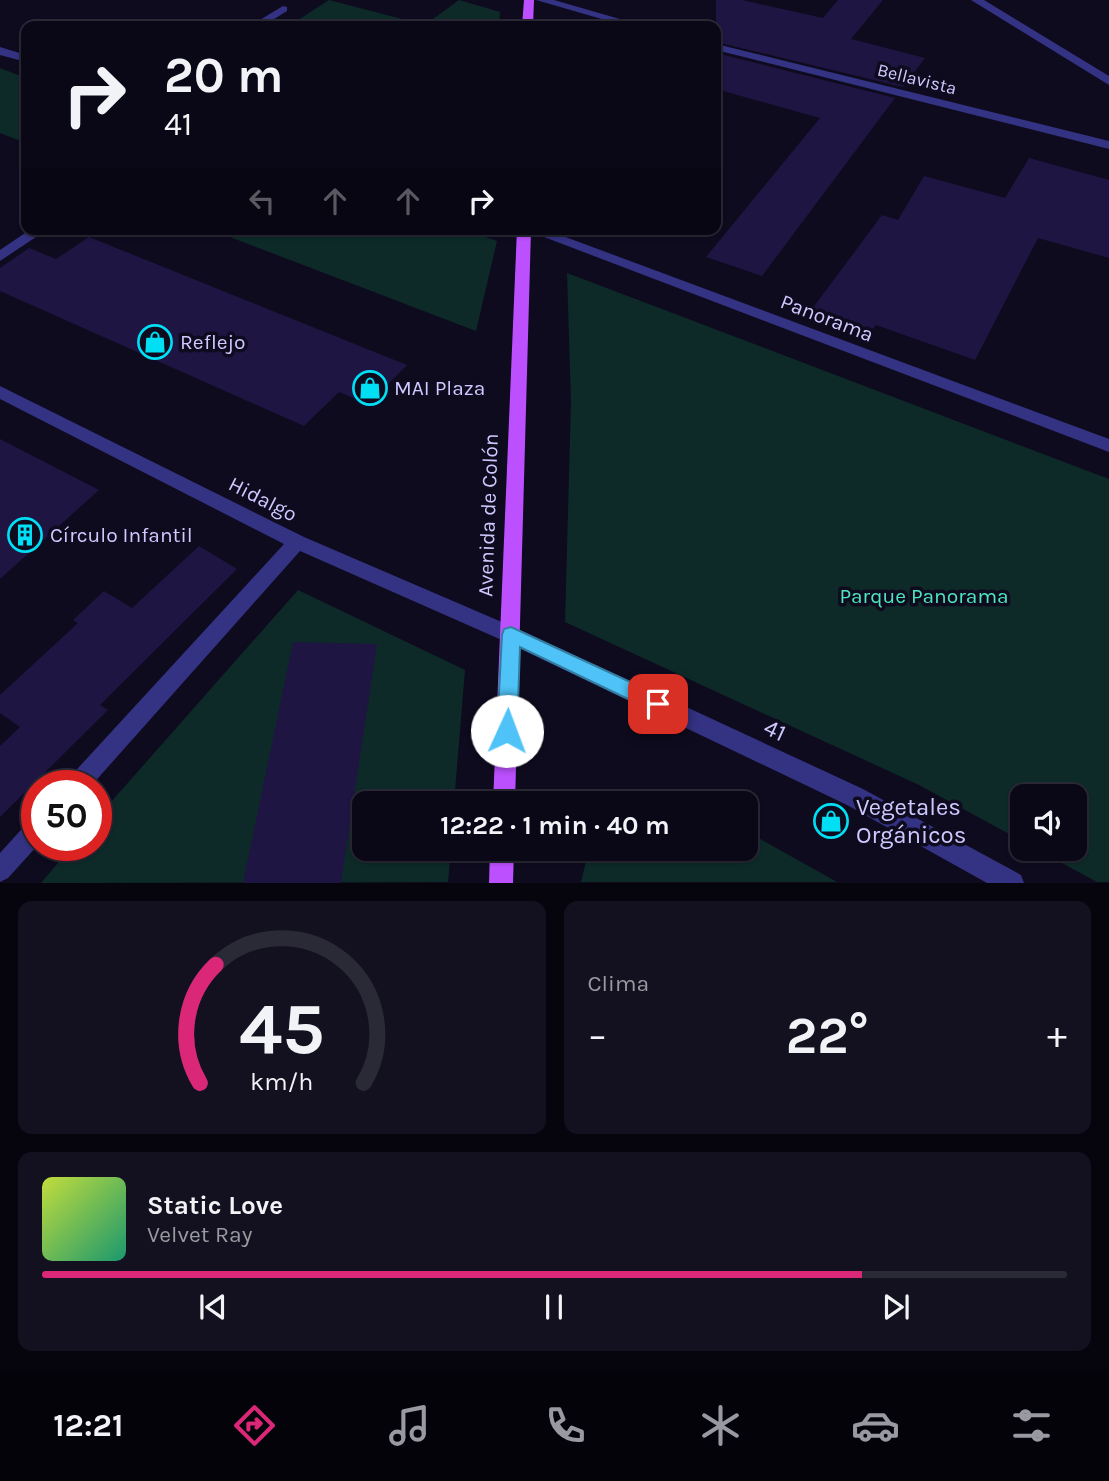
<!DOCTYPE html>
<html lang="es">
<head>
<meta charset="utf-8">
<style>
	:root { --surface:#0a0817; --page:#131120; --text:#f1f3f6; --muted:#999aa1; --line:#2a2936; --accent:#db2777 }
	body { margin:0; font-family:Karla,sans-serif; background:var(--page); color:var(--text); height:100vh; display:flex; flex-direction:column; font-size:26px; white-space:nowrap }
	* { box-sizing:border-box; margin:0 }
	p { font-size:23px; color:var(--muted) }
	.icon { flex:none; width:38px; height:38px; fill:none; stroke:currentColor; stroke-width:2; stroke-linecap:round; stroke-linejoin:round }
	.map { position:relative; height:883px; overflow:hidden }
	.details { display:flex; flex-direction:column; gap:18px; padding:18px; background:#06040d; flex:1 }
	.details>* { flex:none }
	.top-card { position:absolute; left:21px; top:21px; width:700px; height:214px; border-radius:14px; box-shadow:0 2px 5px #0004,0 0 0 2px var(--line); background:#0a0817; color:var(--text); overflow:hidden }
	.tools { position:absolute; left:1010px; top:784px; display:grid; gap:14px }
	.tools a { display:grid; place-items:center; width:77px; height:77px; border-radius:14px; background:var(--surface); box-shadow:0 2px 5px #0004,0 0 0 2px var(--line); font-size:35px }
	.speed { position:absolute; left:21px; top:770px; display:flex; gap:14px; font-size:35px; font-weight:700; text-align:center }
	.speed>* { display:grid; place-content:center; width:91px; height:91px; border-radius:50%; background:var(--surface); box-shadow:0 2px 5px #0004,0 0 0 2px var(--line); line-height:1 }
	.speed .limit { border:10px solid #d22; background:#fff; color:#111 }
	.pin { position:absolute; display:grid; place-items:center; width:60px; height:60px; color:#fff; margin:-30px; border-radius:14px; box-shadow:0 4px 10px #0006 }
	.me { position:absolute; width:77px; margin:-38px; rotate:2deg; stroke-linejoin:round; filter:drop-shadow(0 0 5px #0008) }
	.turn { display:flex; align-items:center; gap:24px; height:147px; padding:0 28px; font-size:32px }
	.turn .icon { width:91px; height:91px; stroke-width:2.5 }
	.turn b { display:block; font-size:49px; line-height:60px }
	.lanes { display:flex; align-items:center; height:66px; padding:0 28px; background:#0003; justify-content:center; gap:35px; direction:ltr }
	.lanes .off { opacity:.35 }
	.big { font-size:52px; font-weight:700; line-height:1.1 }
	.details .tile { flex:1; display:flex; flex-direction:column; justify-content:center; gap:10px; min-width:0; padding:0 24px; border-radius:14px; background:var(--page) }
	.details .dial { align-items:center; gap:0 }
	.dial svg { height:182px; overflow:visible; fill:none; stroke:var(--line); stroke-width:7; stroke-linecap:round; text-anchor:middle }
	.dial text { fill:var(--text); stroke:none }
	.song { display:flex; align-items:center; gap:21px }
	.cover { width:84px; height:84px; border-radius:10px; background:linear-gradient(135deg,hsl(70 70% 55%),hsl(160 70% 35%)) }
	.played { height:7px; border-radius:4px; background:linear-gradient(90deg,var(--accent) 80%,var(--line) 80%) }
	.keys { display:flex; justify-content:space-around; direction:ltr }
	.heat { display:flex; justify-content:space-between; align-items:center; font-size:38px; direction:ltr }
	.details .tiles { flex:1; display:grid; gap:18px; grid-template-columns:1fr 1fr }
	.tile:last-child { grid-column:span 2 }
	.trip { position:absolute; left:352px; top:791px; width:406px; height:70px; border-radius:14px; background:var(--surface); box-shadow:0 2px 5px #0004,0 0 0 2px var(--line); font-weight:700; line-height:70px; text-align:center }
	.menu { display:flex; height:112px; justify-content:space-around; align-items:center; background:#040309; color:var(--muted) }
	.menu .icon { width:49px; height:49px }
	.menu .selected { color:var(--accent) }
	.menu b { font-size:32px; color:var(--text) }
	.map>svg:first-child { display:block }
	.green { fill:#0d2a28 }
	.building { fill:#1e1542 }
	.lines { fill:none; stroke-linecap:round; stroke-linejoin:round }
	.minor { fill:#343282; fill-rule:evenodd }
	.major { fill:#bc50ff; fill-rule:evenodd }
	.route { fill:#4fc3f7; stroke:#337fa1; stroke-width:2 }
	.labels { text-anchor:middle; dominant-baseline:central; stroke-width:7; stroke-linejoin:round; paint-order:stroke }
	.far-street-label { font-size:18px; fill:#cfc9ff; stroke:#0e0b1f }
	.street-label { font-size:21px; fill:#cfc9ff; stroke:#0e0b1f }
	.poi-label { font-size:21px; fill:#cfc9ff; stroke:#0e0b1f; text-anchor:start }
	.park-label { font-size:21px; fill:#4de7bf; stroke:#0e0b1f }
	.near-street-label { font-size:24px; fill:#cfc9ff; stroke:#0e0b1f }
	.near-poi-label { font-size:24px; fill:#cfc9ff; stroke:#0e0b1f; text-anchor:start }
</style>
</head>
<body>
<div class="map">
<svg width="1109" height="883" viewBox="0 0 1109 883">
	<rect width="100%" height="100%" fill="#0e0b1f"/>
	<!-- green -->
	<path class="green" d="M329 0 425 25 459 0 500 12 499 26H289Z
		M0 68 26 78V143L0 133Z
		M209 229H462L497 241 476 331Z
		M567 273 1109 479V882H1097L1036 849H1074V796H1022V841L919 785 565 622 571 402Z
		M298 590 465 670 454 803H364V849H451L448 882 41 883 73 845H96V819Z
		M746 831 837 882H581L589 849H746Z"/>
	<!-- building -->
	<path class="building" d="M716 0H742L823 18 838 0H883L851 39 925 58 903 87 716 42Z
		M716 53 895 98 762 276 706 257 820 118 716 89Z
		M1029 158 1109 180V258L1038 238 975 360 876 325 871 331 812 309 882 215 898 220 924 176 1005 198Z
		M89 237 407 365 368 404 339 392 304 426 0 291V268L29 248 56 259Z
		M0 439 99 490 0 579Z
		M199 546 237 569 100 705 108 710 0 817V746L20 727 0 713V695L78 623 73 620 104 591 132 608Z
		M293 642 377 644 341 883H243Z"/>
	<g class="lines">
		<!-- minor -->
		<path class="minor" d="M536 0H554L644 26H626Z
			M971 0H984L1109 76V85Z
			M283 6 287 7V11L263 26H250Z
			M716 44 1109 141V149L716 50Z
			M0 47 26 55V62L0 55Z
			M31 229H48L0 261V250Z
			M523 229H544L1109 439V452Z
			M0 386 304 537 518 629 863 789 1021 875 1024 883H987L847 805 504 641 300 551 91 786H65L68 779 284 544 0 399Z
			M37 818 38 845 8 878 0 882V853L29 821Z"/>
		<!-- major -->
		<path class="major" d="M524 0H534L533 26H522Z
			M517 229H531L515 803H493Z
			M490 849H514L513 883H489Z"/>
	</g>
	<!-- route -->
	<path class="route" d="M511 627 665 698 668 704 665 710 658 713 651 710 520 647 517 731 514 737 507 740 500 737 497 731 502 635 504 629Z"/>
	<!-- icons -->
	<defs>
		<g id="shop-ring" transform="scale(1.75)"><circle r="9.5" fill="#0e0b1f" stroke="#00dff4" stroke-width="1.5"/><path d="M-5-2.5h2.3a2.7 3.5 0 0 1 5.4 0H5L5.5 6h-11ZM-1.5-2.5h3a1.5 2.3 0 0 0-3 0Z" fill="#00dff4"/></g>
		<g id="building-ring" transform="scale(1.75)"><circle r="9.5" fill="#0e0b1f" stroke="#00dff4" stroke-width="1.5"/><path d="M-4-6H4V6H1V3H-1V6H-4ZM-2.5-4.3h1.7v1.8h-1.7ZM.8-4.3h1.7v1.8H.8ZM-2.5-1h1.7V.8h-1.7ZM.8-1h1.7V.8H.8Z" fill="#00dff4"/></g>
	</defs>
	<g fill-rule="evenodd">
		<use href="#shop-ring" x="155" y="342"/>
		<use href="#shop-ring" x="370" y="388"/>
		<use href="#building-ring" x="25" y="535"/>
		<use href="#shop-ring" x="831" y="821"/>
	</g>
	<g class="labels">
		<!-- far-street labels -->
		<g class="far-street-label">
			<text transform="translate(917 79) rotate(14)">Bellavista</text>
		</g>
		<!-- street labels -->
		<g class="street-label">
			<text transform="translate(827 318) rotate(21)">Panorama</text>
			<text transform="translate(263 499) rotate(27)">Hidalgo</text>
			<text transform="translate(488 515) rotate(-88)">Avenida de Colón</text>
		</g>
		<!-- poi labels -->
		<g class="poi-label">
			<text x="180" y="342">Reflejo</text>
			<text x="394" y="388">MAI Plaza</text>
			<text x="50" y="535">Círculo Infantil</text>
		</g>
		<!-- park labels -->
		<g class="park-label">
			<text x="924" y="596">Parque Panorama</text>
		</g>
		<!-- near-street labels -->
		<g class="near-street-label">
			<text transform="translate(775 730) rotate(25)">41</text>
		</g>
		<!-- near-poi labels -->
		<g class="near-poi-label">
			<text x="856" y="807">Vegetales<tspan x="856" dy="28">Orgánicos</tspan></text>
		</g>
	</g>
</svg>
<div class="tools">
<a><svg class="icon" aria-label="sound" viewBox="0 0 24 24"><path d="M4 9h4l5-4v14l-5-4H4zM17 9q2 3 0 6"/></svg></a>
</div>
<div class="speed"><div class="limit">50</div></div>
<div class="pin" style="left:658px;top:704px;background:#d93025"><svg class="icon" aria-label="arrive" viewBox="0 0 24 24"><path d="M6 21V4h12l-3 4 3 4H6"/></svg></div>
<svg class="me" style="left:507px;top:731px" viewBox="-20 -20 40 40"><circle r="19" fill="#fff"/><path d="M0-13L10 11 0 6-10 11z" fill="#4fc3f7"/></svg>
<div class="trip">12:22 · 1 min · 40 m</div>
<div class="top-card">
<div class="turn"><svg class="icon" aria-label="right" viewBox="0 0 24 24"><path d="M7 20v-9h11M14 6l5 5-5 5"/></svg><div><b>20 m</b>41</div></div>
<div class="lanes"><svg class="icon off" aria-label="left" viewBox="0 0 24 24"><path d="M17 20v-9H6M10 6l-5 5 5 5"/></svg><svg class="icon off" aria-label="ahead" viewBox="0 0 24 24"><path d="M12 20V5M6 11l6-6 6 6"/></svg><svg class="icon off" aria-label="ahead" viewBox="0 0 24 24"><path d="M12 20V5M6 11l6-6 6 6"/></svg><svg class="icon" aria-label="right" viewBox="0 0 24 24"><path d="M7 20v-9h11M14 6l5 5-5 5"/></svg></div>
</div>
</div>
<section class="details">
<div class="tiles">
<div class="tile dial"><svg viewBox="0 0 100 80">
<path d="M14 69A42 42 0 1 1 86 69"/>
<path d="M14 69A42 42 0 0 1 21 17" stroke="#db2777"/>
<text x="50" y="56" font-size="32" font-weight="700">45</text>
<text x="50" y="72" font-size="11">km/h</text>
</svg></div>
<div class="tile"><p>Clima</p>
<div class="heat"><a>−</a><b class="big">22°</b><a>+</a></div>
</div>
<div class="tile">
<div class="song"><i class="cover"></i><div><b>Static Love</b><p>Velvet Ray</p></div></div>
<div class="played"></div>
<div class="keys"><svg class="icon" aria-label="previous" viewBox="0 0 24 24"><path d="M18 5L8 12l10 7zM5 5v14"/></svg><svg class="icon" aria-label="pause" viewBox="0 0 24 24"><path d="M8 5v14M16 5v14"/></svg><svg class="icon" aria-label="next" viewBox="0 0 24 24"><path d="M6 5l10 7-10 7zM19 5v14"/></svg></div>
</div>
</div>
</section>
<nav class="menu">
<b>12:21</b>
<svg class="icon selected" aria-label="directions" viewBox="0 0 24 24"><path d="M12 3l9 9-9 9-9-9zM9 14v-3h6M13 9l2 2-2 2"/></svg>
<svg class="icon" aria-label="music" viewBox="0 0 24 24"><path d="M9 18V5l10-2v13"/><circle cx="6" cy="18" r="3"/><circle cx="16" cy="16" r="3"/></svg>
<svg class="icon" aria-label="phone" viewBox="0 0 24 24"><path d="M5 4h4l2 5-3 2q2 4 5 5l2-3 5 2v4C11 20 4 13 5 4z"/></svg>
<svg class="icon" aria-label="climate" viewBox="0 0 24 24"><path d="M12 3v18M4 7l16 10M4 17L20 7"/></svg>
<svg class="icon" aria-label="car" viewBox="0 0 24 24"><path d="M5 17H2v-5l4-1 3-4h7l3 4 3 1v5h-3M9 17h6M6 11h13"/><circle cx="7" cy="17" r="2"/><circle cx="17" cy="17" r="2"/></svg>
<svg class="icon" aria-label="filters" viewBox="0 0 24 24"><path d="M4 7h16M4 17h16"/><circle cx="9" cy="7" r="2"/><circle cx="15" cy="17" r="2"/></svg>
</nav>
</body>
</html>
